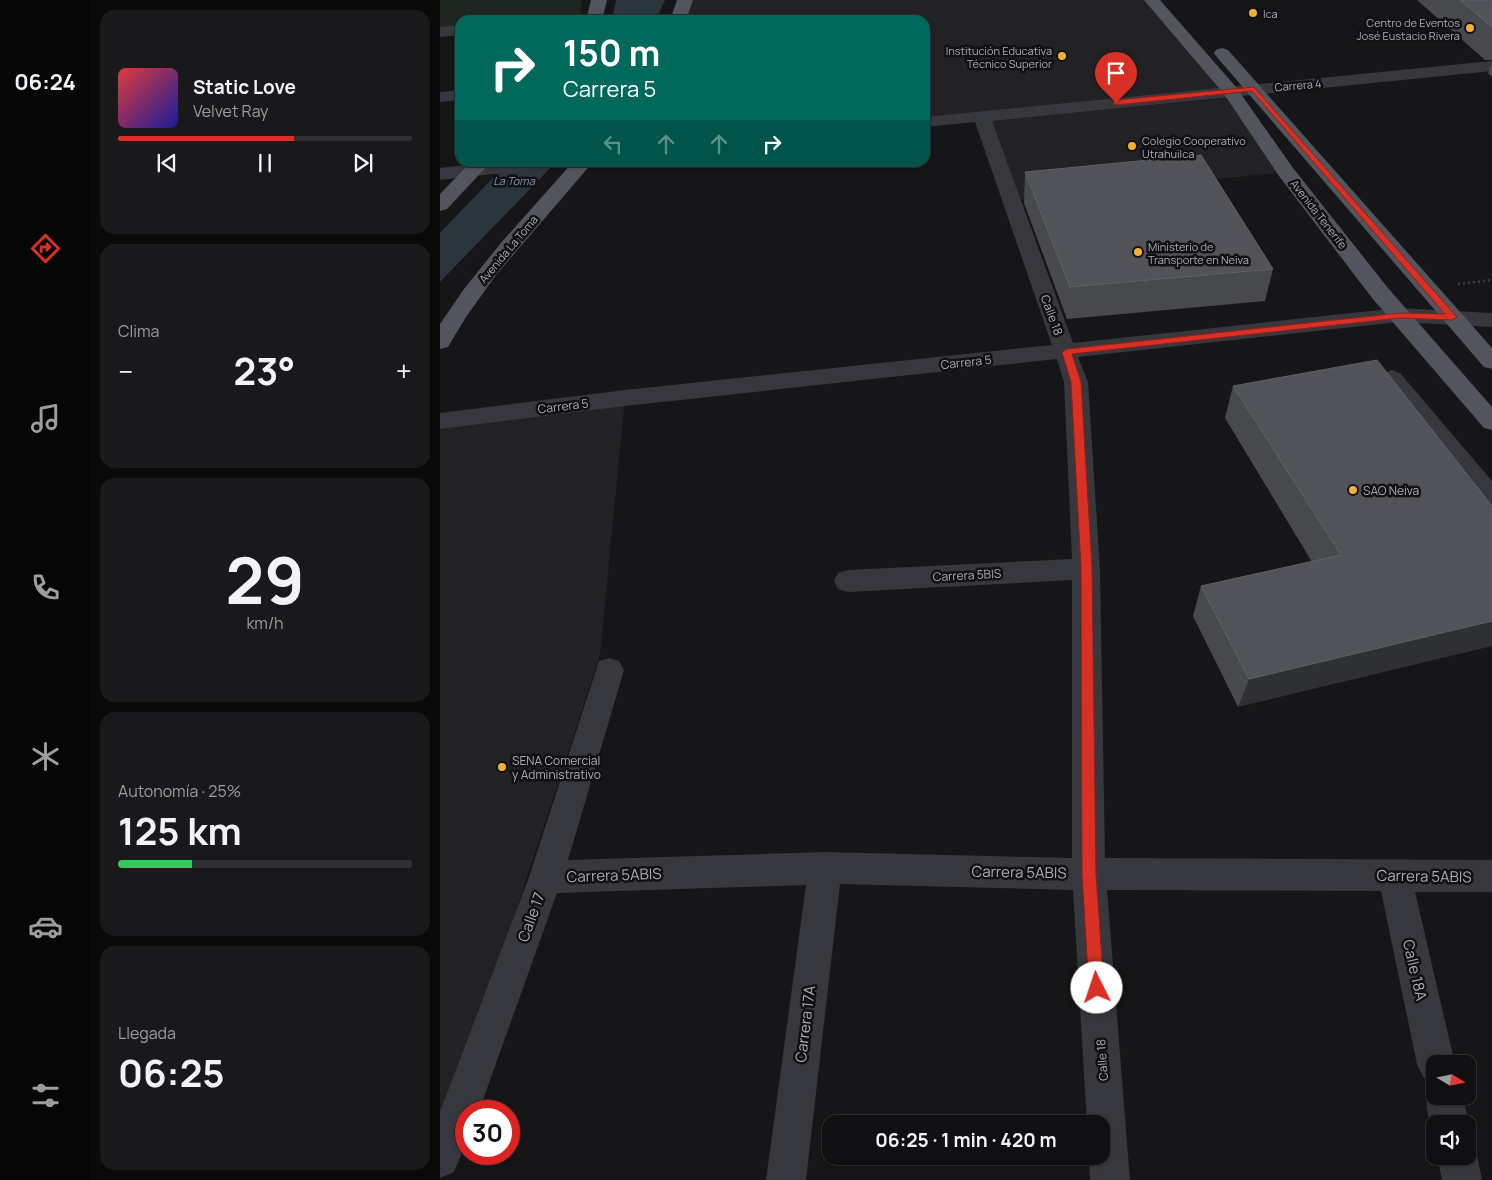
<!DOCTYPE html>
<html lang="es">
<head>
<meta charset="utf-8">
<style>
	:root { --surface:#101012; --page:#19191b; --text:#f1f3f6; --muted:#9c9d9f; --line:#303032; --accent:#d93025 }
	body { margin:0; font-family:Manrope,sans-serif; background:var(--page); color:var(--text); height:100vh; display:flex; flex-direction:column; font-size:19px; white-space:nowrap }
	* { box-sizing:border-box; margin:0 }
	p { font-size:16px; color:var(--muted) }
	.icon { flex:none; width:28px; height:28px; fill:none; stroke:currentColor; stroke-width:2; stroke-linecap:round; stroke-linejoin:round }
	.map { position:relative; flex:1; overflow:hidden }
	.details { display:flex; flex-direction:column; gap:10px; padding:10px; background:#09090a; width:350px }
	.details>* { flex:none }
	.guide { position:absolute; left:15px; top:15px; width:475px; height:152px; border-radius:15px; box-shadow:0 1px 4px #0004,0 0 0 1px var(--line); background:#00695c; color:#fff; overflow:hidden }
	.needle { width:32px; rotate:100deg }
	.tools { position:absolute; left:986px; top:1055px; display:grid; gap:10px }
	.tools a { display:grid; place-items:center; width:50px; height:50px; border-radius:10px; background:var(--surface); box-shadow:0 1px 4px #0004,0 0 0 1px var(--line); font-size:25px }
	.speed { position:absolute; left:15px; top:1100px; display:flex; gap:10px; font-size:25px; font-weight:700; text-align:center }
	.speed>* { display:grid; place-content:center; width:65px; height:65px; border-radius:50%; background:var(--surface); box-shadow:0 1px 4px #0004,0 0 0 1px var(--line); line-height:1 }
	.speed .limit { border:8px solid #d22; background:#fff; color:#111 }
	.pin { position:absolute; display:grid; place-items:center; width:42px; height:42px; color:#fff; margin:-51px -21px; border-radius:50% 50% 50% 0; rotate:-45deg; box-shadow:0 0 5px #0007 }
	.pin .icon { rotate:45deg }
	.me { position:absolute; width:55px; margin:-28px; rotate:356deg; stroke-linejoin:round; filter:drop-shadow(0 0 4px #0008) }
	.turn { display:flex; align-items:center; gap:18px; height:105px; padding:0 25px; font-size:22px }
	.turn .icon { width:65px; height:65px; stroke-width:2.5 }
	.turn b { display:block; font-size:35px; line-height:42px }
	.lanes { display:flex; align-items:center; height:48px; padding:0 25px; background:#0003; justify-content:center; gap:25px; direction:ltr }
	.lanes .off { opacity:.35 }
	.big { font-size:38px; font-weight:700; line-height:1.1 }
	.details .widget { flex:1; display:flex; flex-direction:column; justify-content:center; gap:8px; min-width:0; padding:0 18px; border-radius:15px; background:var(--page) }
	.details .dial { align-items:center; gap:0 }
	.dial b { font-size:65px; line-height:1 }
	.song { display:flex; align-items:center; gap:15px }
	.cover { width:60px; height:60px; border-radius:8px; background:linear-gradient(135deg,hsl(0 70% 55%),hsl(240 70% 35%)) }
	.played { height:5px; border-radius:2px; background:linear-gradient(90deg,var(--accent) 60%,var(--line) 60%) }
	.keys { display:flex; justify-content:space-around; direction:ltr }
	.heat { display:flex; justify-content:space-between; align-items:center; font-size:28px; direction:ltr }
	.charge { height:8px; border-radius:4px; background:linear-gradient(90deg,#34c759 25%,var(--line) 0) }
	.trip { position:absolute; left:382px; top:1115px; width:288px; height:50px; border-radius:15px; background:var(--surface); box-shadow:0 1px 4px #0004,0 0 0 1px var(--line); font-weight:700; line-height:50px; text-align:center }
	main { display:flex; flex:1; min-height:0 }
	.dock { display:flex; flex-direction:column; width:90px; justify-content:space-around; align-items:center; background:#060607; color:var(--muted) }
	.dock .icon { width:35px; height:35px }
	.dock .active { color:var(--accent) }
	.dock b { font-size:22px; color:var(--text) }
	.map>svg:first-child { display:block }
	.built { fill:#222225 }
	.green { fill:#1e261f }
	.water { fill:#2c353c }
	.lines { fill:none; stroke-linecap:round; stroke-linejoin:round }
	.path { stroke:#3d3f44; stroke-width:2.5; stroke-dasharray:2 3; stroke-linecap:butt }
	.minor { fill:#37383d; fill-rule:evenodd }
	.major { fill:#53555c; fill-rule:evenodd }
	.wall { fill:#47494d }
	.shaded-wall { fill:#2f3033 }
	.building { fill:#525359; stroke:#5f6168 }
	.route { fill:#d93025; stroke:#8d1f18 }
	.poi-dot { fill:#f2b134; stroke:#111113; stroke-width:2 }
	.labels { text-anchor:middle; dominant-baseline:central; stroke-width:5; stroke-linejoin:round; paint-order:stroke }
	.far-poi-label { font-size:11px; fill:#a8adb8; stroke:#111113; text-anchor:start }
	.far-street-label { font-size:11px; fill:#a8adb8; stroke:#111113 }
	.far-water-label { font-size:11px; font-style:italic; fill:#7f9bb3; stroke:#111113 }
	.street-label { font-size:12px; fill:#a8adb8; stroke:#111113 }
	.poi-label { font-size:12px; fill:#a8adb8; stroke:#111113; text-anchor:start }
	.near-street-label { font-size:15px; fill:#a8adb8; stroke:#111113 }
</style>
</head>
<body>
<main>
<nav class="dock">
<b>06:24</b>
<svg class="icon active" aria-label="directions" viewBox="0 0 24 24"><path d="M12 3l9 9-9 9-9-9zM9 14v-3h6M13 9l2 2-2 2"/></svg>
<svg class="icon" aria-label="music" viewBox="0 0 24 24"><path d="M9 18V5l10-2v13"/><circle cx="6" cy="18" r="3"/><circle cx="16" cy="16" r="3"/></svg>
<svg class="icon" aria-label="phone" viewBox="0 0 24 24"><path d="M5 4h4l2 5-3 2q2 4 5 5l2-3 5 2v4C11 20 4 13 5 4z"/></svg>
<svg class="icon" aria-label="climate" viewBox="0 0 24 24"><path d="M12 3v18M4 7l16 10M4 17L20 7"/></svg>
<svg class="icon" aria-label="car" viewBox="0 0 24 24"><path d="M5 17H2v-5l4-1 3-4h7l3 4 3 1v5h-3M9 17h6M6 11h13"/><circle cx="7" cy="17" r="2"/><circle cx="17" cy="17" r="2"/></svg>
<svg class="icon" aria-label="filters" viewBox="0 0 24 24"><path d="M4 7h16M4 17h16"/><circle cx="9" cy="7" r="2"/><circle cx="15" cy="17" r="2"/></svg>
</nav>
<section class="details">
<div class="widget">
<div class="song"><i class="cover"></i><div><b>Static Love</b><p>Velvet Ray</p></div></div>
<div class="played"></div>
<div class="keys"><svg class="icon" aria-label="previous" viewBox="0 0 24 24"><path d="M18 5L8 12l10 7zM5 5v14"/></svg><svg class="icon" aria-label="pause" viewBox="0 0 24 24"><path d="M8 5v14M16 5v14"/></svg><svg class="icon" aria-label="next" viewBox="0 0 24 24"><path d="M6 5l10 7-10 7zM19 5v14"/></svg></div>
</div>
<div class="widget"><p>Clima</p>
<div class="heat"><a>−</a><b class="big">23°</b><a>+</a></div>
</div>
<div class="widget dial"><b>29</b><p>km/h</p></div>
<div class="widget"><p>Autonomía · 25%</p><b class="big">125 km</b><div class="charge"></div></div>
<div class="widget"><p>Llegada</p><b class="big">06:25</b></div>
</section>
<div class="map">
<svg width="1052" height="1180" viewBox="0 0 1052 1180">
	<rect width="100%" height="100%" fill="#161618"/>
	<!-- built -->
	<path class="built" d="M244 0H712L790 91 485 122V20H238Z
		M788 98 846 172 578 200 548 121Z
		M185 398 160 655 10 1112H0V421Z"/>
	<!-- green -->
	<path class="green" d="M0 0H142L140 20H20V30L0 32Z"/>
	<!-- water -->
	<path class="water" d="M176 0H225L216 20H172Z
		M67 163H115L0 282V233Z"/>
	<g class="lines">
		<!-- path -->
		<path class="path" d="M1018 284 1052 280"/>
		<!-- minor -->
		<path class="minor" d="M20 25V35L0 37V27Z
			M1052 61V71L552 121 633 343 959 308 1052 313V327L959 322 638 357 648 382 660 569 665 858 1052 860V892H975L1015 1064H995V1096H1023L1029 1124 1028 1128V1124H995V1134C987 1116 983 1101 991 1083L993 1081 983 1077 977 1064 941 891 667 890 690 1180H650L649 1156H661V1124H647L633 890 400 884 366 1180H326L366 885 117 893 39 1111H26V1143L14 1172 0 1178V1112L89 877 159 661 169 658 179 661 184 670 128 860 385 852 632 858V580L408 592 398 589 394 581 398 573 408 570 632 559 624 382 617 359 185 406 0 429V413L185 390 612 345 535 122 485 127V117Z
			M20 90V100L0 102V92Z
			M51 162H113L111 166 104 168 0 180V168Z
			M952 370 960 373 1052 481V507L1043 505 944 383 940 378 944 373Z
			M1028 1141 1031 1142 1037 1156 1042 1180H1002L997 1156H1028Z"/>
		<!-- major -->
		<path class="major" d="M151 0H167L162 20H146Z
			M237 0H253L246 20H230Z
			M704 0H720L796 87 853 168 948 288 1052 407V430L1044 428 932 298 839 176 784 94Z
			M782 48 788 50 1052 348V369L1044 367 776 56 774 53 776 50Z
			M31 162H51L7 209 0 211V194Z
			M133 162H153L56 275 26 317 8 347 0 349V324L24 289 60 244Z"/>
	</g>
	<!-- wall -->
	<path class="wall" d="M977 0H1052V60H1045Z
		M1052 63V77L1048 73Z
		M585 172 833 269 825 301 627 319 584 203Z
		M793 386 1052 506 798 707 753 616 761 586 872 562 785 418Z"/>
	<!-- shaded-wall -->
	<path class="shaded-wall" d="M1052 621V646L798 707 809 679Z"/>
	<!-- building -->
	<path class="building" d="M1020 0H1052V27Z
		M761 155 833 269 630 287 585 172Z
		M937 360 1052 506V621L809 679 761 586 901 555 793 386Z"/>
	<!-- route -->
	<path class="route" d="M814 87 1017 317 1012 320 960 318 632 354 641 382 652 568 656 874 664 988 662 994 657 996 652 994 649 988 642 874 641 568 631 382 622 352 627 349 960 313 1005 314 812 91 676 105 672 103 676 100Z"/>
	<!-- markers -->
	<g class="poi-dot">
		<circle cx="813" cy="13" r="5"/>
		<circle cx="1030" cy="28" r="5"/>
		<circle cx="622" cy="56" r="5"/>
		<circle cx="692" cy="146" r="5"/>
		<circle cx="698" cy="252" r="5"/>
		<circle cx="913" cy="490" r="5"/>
		<circle cx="62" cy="767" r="5"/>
	</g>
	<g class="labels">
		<!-- far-poi labels -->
		<g class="far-poi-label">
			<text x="823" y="13">Ica</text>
			<text x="1020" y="22" text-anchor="end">Centro de Eventos<tspan x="1020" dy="13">José Eustacio Rivera</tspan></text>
			<text x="612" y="50" text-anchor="end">Institución Educativa<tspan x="612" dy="13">Técnico Superior</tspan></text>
			<text x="702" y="140">Colegio Cooperativo<tspan x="702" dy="13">Utrahuilca</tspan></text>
			<text x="708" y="246">Ministerio de<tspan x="708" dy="13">Transporte en Neiva</tspan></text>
		</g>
		<!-- far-street labels -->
		<g class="far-street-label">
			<text transform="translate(858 85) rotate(-5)">Carrera 4</text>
			<text transform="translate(879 214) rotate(52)">Avenida Tenerife</text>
			<text transform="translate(68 249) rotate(-50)">Avenida La Toma</text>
		</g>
		<!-- far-water labels -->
		<g class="far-water-label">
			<text x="74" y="180">La Toma</text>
		</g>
		<!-- street labels -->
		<g class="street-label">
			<text transform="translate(612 315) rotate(70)">Calle 18</text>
			<text transform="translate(526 362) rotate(-6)">Carrera 5</text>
			<text transform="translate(123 406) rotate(-7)">Carrera 5</text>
			<text transform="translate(527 575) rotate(-3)">Carrera 5BIS</text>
			<text transform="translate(662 1060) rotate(-94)">Calle 18</text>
		</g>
		<!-- poi labels -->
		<g class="poi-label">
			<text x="923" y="490">SAO Neiva</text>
			<text x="72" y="760">SENA Comercial<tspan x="72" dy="14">y Administrativo</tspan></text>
		</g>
		<!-- near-street labels -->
		<g class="near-street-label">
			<text transform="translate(579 872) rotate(1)">Carrera 5ABIS</text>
			<text transform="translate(174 875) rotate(-2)">Carrera 5ABIS</text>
			<text transform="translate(984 876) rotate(1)">Carrera 5ABIS</text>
			<text transform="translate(91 917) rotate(-70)">Calle 17</text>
			<text transform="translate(975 970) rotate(77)">Calle 18A</text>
			<text transform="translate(365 1024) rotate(-83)">Carrera 17A</text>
		</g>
	</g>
</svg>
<div class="tools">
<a><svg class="needle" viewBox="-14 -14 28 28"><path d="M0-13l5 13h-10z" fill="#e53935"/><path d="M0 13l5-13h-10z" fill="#9c9d9f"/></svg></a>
<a><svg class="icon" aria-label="sound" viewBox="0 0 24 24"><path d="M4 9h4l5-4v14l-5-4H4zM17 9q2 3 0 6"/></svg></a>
</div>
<div class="speed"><div class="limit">30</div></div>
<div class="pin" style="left:676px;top:103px;background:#d93025"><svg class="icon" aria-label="arrive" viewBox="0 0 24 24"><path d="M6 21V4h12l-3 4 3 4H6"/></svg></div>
<svg class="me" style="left:657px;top:988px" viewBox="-20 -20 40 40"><circle r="19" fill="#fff"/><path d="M0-13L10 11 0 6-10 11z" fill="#d93025"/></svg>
<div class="trip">06:25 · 1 min · 420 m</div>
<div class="guide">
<div class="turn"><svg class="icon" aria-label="right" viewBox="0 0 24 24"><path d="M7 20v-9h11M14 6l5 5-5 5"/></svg><div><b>150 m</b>Carrera 5</div></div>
<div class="lanes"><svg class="icon off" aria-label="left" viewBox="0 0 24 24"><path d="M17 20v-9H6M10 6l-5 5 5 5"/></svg><svg class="icon off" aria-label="ahead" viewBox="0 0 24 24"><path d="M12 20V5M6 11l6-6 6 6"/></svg><svg class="icon off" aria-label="ahead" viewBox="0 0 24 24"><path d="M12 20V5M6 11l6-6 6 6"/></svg><svg class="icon" aria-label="right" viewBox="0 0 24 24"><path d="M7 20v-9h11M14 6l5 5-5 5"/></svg></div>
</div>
</div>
</main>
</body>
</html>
